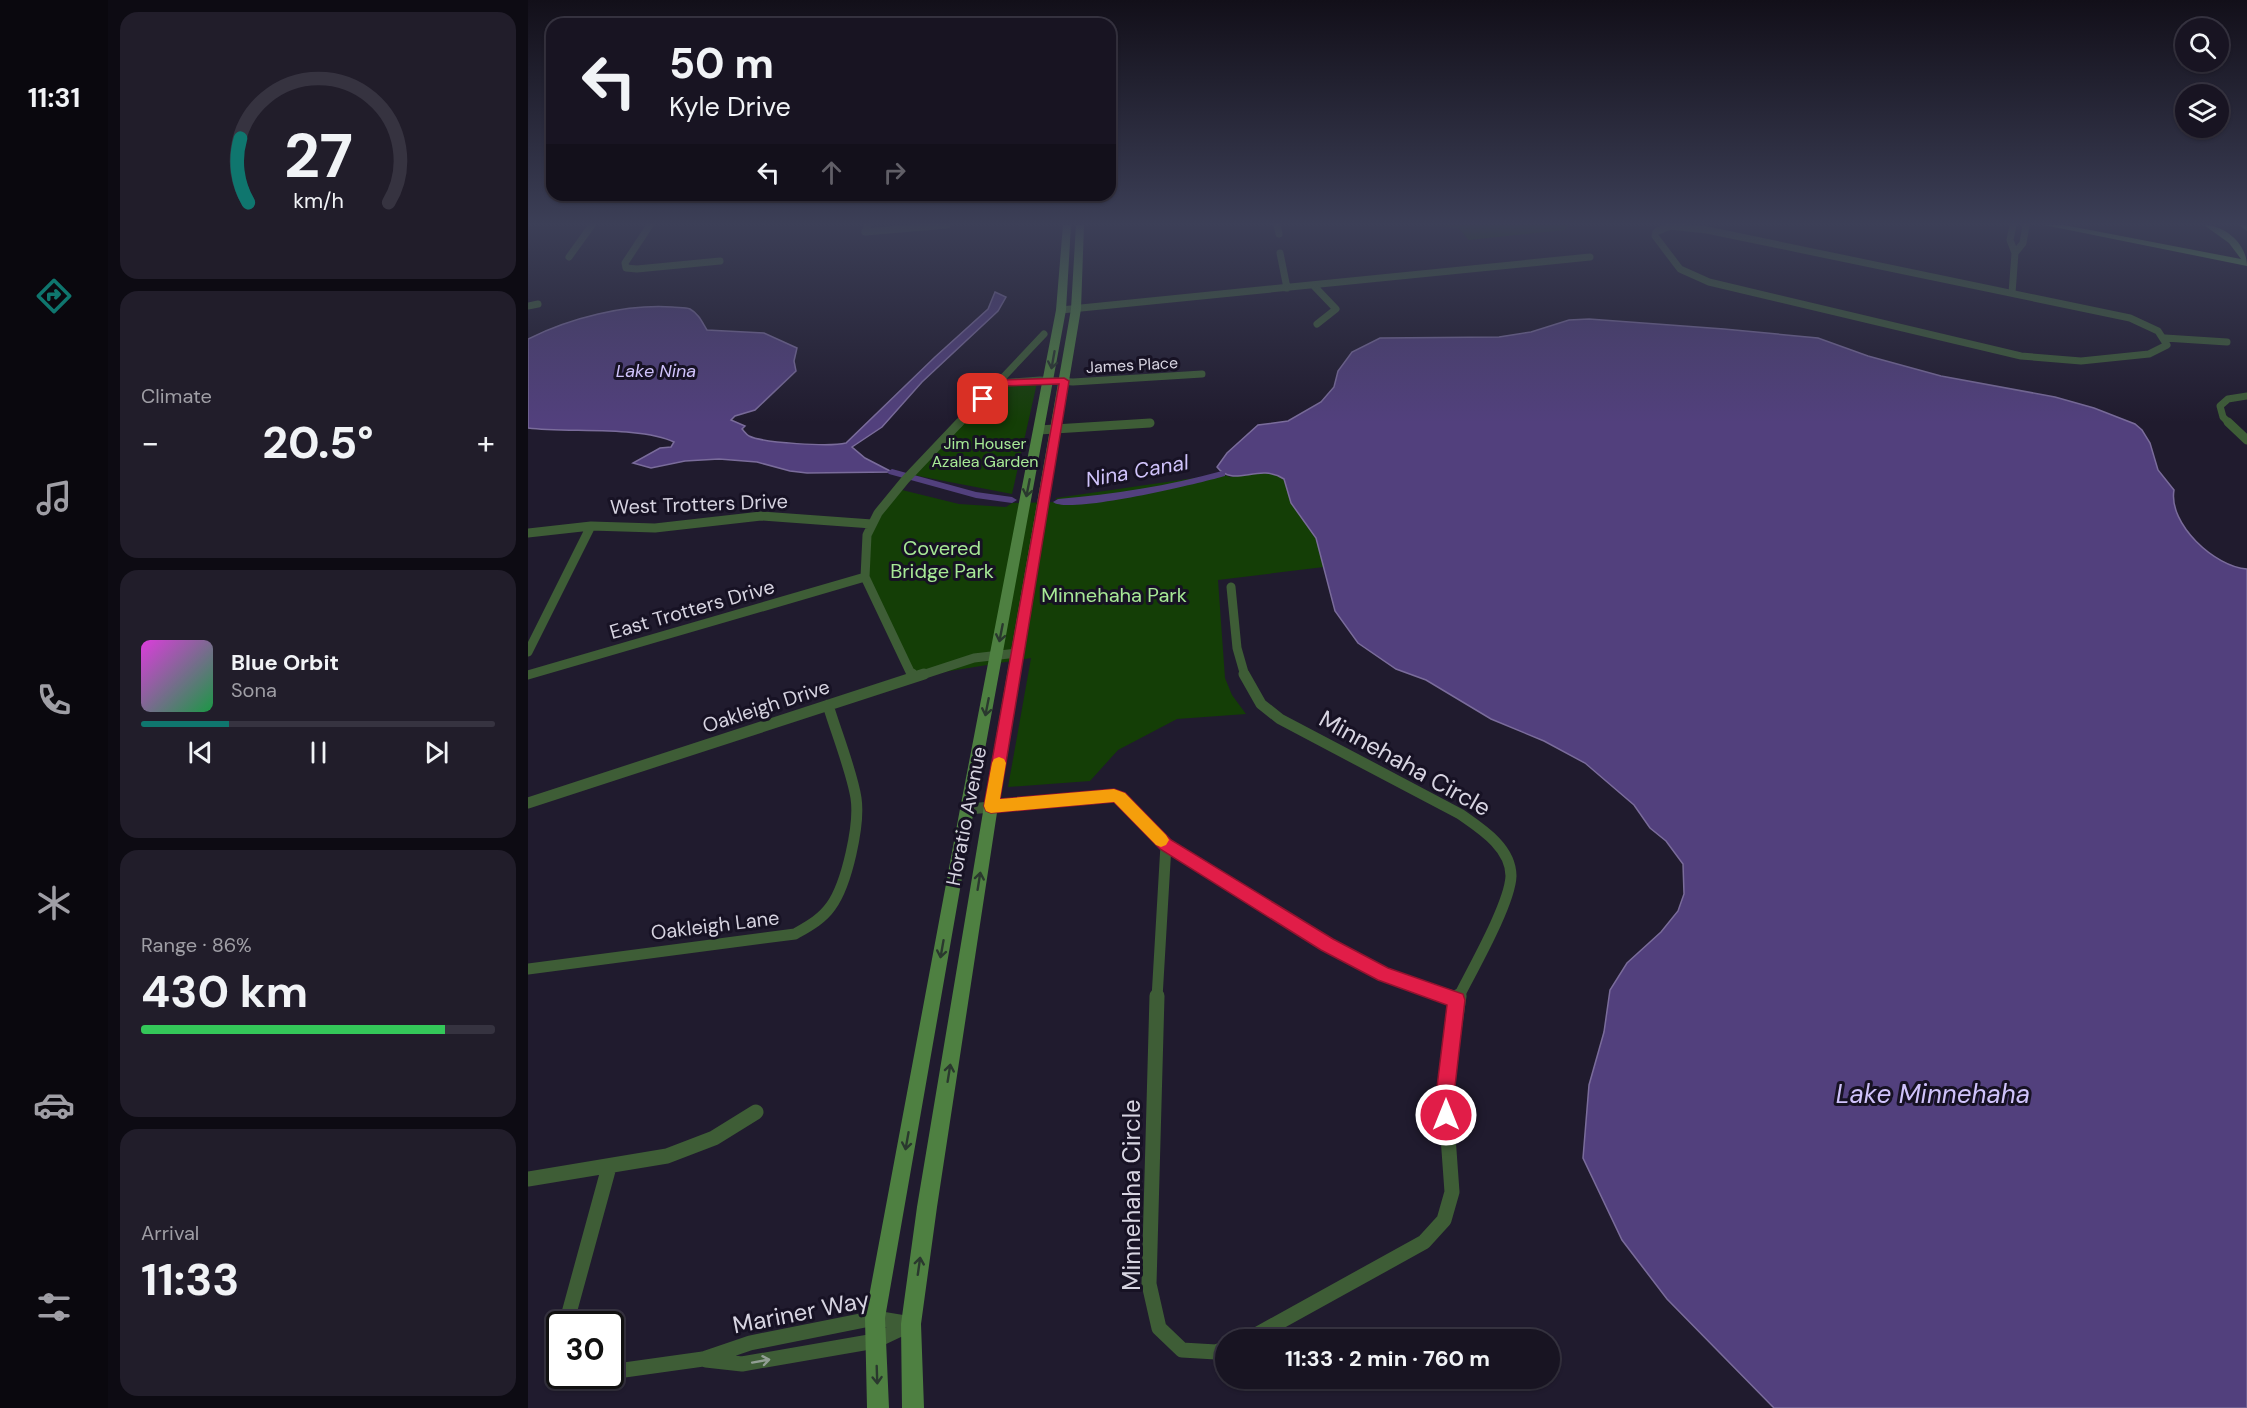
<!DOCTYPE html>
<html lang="en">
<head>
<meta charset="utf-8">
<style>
	:root { --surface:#181422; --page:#211d2a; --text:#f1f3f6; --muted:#9f9ea5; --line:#363340; --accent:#0f766e }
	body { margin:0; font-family:"DM Sans",sans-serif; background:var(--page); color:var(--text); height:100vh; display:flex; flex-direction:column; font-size:22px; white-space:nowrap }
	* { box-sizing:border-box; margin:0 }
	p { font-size:20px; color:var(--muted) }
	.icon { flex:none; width:33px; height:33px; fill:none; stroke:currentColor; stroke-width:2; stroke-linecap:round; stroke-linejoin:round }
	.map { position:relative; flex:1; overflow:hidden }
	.sheet { display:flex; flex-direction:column; gap:12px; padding:12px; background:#0d0b13; width:420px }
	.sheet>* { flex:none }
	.top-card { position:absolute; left:18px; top:18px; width:570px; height:183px; border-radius:18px; box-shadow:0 2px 4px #0004,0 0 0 2px var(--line); background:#181422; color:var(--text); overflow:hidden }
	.controls { position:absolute; left:1647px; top:18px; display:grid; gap:12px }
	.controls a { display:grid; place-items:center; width:54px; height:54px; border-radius:50%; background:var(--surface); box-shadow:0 2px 4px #0004,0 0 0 2px var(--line); font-size:30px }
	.speed { position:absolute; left:18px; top:1311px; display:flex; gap:12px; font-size:30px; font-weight:700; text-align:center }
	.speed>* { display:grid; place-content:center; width:78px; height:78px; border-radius:50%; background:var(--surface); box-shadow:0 2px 4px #0004,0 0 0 2px var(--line); line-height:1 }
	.speed .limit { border:3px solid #111; border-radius:9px; background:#fff; color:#111 }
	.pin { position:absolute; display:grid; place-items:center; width:51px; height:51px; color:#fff; margin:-26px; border-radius:12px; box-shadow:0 3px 9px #0006 }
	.me { position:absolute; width:66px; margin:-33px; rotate:0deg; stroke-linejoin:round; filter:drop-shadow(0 0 4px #0008) }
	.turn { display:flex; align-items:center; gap:21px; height:126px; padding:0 24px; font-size:27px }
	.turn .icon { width:78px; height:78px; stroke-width:2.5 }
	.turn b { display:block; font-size:42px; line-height:51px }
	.lanes { display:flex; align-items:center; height:57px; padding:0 24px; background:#0003; justify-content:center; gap:30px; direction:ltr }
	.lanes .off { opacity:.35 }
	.big { font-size:45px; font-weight:700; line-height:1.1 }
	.sheet .card { flex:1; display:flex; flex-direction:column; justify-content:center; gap:9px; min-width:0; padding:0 21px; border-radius:18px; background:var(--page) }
	.sheet .dial { align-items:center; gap:0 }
	.dial svg { height:156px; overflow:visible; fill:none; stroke:var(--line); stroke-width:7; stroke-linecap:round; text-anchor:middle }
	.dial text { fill:var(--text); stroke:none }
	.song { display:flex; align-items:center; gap:18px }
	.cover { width:72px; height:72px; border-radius:9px; background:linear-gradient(135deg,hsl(300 70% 55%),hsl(140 70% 35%)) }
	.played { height:6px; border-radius:3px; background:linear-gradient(90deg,var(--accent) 25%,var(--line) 25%) }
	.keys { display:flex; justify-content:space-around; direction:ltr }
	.heat { display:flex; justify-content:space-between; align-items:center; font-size:33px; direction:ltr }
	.charge { height:9px; border-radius:4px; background:linear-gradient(90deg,#34c759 86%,var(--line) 0) }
	.trip { position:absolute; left:687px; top:1329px; width:345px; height:60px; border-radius:30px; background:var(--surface); box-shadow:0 2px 4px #0004,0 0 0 2px var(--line); font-weight:700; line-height:60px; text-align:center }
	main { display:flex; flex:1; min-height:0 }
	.tab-bar { display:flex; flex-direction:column; width:108px; justify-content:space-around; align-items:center; background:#0a080e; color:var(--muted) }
	.tab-bar .icon { width:42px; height:42px }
	.tab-bar .selected { color:var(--accent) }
	.tab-bar b { font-size:27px; color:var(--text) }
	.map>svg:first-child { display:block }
	.green { fill:#143e06 }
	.water { fill:#52407d; stroke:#7a6c9b; stroke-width:1.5 }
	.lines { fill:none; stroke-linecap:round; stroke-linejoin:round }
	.canal { fill:#52407d; fill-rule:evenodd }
	.minor-far3 { stroke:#3e5d36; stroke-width:7 }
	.minor-far2 { stroke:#3e5d36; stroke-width:9 }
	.minor-far1 { stroke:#3e5d36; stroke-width:11 }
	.minor { stroke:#3e5d36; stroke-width:15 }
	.secondary { fill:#4e8041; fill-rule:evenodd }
	.primary { fill:#5a9b48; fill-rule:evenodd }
	.oneway { stroke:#2a382e }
	.oneway2 { stroke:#929e94 }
	.route { fill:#e11d48; stroke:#92132f; stroke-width:1.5 }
	.slow { fill:#f59e0b }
	.labels { text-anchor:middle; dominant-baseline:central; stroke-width:6; stroke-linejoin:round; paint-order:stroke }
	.far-street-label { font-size:16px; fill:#d7d4e1; stroke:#171224 }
	.far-park-label { font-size:16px; fill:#a7e996; stroke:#171224 }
	.far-water-label { font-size:18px; font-style:italic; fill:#d0c3fb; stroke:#171224 }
	.street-label { font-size:20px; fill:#d7d4e1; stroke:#171224 }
	.park-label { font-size:20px; fill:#a7e996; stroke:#171224 }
	.water-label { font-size:21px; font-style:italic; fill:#d0c3fb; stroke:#171224 }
	.near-street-label { font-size:24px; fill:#d7d4e1; stroke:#171224 }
	.near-water-label { font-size:26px; font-style:italic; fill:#d0c3fb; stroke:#171224 }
</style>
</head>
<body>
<main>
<nav class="tab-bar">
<b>11:31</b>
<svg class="icon selected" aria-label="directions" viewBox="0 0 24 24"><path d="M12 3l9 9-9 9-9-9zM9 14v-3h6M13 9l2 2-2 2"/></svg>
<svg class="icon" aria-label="music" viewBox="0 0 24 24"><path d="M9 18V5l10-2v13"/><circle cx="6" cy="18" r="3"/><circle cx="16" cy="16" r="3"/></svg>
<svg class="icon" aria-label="phone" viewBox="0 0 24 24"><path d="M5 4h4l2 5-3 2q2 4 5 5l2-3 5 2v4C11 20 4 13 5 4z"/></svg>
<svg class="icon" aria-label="climate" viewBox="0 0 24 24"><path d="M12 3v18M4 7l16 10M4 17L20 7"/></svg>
<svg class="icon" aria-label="car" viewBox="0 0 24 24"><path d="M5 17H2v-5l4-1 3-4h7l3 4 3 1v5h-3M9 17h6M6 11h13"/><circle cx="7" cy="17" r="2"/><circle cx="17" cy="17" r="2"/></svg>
<svg class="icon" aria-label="filters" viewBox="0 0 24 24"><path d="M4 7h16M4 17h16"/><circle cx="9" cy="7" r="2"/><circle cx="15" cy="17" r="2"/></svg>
</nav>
<section class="sheet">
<div class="card dial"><svg viewBox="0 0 100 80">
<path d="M14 69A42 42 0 1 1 86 69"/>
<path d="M14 69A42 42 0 0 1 10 36" stroke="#0f766e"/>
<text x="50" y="56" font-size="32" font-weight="700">27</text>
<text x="50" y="72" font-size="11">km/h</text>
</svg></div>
<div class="card"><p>Climate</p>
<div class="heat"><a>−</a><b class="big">20.5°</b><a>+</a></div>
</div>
<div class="card">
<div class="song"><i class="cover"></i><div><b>Blue Orbit</b><p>Sona</p></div></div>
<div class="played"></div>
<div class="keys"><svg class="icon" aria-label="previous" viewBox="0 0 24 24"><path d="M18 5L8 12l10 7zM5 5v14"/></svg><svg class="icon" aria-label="pause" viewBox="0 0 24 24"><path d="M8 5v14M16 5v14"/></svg><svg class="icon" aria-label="next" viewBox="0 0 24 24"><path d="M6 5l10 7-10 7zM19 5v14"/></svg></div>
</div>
<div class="card"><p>Range · 86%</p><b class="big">430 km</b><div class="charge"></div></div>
<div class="card"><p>Arrival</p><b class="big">11:33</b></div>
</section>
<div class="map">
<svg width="1719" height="1408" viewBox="0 0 1719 1408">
	<rect width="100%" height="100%" fill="#201b2e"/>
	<!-- green -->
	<path class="green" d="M901 225H1040L1037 230 941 240 930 228Z
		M509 383 484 494 385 475 472 386Z
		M740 472 748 474 759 483 763 503 788 538 796 567 690 580 697 678 704 695 718 714 649 719 590 750 562 781 480 787 503 658 385 677 341 586 339 535 370 489 431 504 478 507 484 503 529 502 528 498 694 474 702 477Z"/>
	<!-- water -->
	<path class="water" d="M467 292 478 297 470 311 394 382 354 427 324 447 337 458 364 472 279 473 262 471 229 462 191 459 157 461 123 468 105 463 132 448 143 447 146 442C113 426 39 433 0 428V339C42 318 97 304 144 307 149 308 157 307 162 309 171 314 174 322 179 330L236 333 269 348 266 361 268 371 227 410 207 416 203 420 217 426 214 429C216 431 218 434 221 436 235 443 302 447 318 443L407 357 460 309Z
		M1061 319 1196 329 1290 338 1340 356 1413 376 1527 397 1566 408 1607 424 1614 430 1622 443 1630 470 1646 490C1640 524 1687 567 1719 569V1408H1246L1139 1299 1094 1240 1055 1158 1061 1085 1076 1032 1082 990 1099 963 1133 932 1150 911 1156 894 1155 864 1138 841 1122 828 1106 805 1057 763 1016 741 963 719 898 680 868 669 830 643 807 611 788 538 763 503 756 479C730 462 706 489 689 467L699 453 730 425 760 421 793 402 806 387 810 371 824 352 852 338 971 337 1003 332 1041 320Z"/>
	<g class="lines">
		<!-- canal -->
		<path class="canal" d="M364 469 448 492 484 497 489 500 484 503 448 498 361 474 359 472Z
			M694 471 697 472V476C673 483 540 515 525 502L530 499C586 494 640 486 694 471Z"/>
		<!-- minor-far3 -->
		<path class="minor-far3" d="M122 225 97 263 98 268 109 269 192 261
			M340 225 337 232 419 225
			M749 225 751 234
			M1142 226 1179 230 1602 318 1630 331 1639 345 1621 354 1553 361 1493 356 1181 282 1152 269 1127 236 1128 232Z
			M752 253 759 288
			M1487 253 1495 243 1498 225
			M41 257 64 225
			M786 286 808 309 789 324
			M1484 293 1487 253 1482 240 1485 225
			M0 306 10 304
			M533 310 1062 257
			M1637 338 1699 342
			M470 383 512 380 545 382 674 374
			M431 424 516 334
			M611 424 622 423
			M1702 424 1695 417 1692 406 1700 399 1719 396"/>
		<!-- minor-far2 -->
		<path class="minor-far2" d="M1700 422 1719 440
			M511 430 622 423
			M0 533 63 526 127 528 233 516 344 524
			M703 587 709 648 717 676
			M0 652 63 526
			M0 675 337 577
			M384 676 337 577 339 535 350 513 377 480 432 422
			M391 676 446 658 489 653"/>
		<!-- minor-far1 -->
		<path class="minor-far1" d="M384 674 385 677
			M716 674 733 704 752 719 932 814C952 828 983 847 983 876 982 904 944 970 930 998
			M0 803 396 674
			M439 809 564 799 586 795 592 797 638 845 799 945 856 974 923 998
			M0 969 267 934C281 926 294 919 303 906 319 884 332 824 328 798 324 772 308 732 300 705
			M629 998 638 845"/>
		<!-- minor -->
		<path class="minor" d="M629 996 621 1284 631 1328 654 1350 688 1352 698 1348
			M919 996 929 1000
			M0 1179 139 1156 186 1138 228 1112
			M38 1324 81 1167
			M719 1340 896 1242 916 1220 924 1192 917 1095 931 996
			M178 1360 214 1364 347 1341 383 1324
			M82 1372 175 1359 222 1343 347 1318 383 1324"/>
		<!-- secondary -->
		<path class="secondary" d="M535 225H543L538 310 446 809 357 1318 361 1408H339L337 1318 432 809 528 310Z
			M548 225H556L553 309 470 806 409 1207 393 1324 396 1408H374L373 1324 389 1207 456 806 543 309Z"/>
		<!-- primary -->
		<path class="primary" d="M1516 225H1536L1713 259 1701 243 1676 225C1697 225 1719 244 1719 266Z
			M1711 225H1719V231Z"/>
	</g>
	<!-- one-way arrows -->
	<defs><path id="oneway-shaft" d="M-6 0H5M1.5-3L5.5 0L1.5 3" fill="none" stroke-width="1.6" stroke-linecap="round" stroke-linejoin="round" transform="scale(1.5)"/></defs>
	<g class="oneway">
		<use href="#oneway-shaft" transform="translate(525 360) rotate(100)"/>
		<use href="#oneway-shaft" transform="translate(500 488) rotate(101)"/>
		<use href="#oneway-shaft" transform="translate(473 633) rotate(101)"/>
		<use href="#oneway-shaft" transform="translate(459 707) rotate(101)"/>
		<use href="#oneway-shaft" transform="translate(451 881) rotate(-81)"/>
		<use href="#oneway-shaft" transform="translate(414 949) rotate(100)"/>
		<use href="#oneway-shaft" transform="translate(421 1073) rotate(-81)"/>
		<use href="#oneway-shaft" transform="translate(379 1141) rotate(100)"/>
		<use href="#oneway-shaft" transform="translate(391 1266) rotate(-82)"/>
		<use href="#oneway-shaft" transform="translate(349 1375) rotate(88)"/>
	</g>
	<use class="oneway2" href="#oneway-shaft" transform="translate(233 1361) rotate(-10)"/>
	<!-- sky -->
	<linearGradient id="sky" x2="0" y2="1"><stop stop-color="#120f19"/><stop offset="0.53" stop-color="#3c3f57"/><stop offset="1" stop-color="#3c3f57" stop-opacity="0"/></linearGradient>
	<rect width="1719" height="422" fill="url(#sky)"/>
	<!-- route -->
	<path class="route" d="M536 378 541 381 472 799 586 789 597 793 643 840 805 939 860 968 935 994 937 1000 926 1095 927 1115 924 1121 918 1124 912 1121 908 1095 919 1005 850 980 793 950 632 849 586 802 463 813 458 811 456 806 531 384 473 386 459 401 450 399 470 380Z"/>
	<!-- slow -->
	<path class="slow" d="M471 757 476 759 478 763 472 799 586 789 597 793 638 835 641 840 638 845 633 847 628 845 586 802 463 813 458 811 456 806 464 763 466 759Z"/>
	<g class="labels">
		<!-- far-street labels -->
		<g class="far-street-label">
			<text transform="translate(604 365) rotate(-3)">James Place</text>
		</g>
		<!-- far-park labels -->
		<g class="far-park-label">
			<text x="457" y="443">Jim Houser<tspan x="457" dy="18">Azalea Garden</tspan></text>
		</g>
		<!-- far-water labels -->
		<g class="far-water-label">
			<text x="128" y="371">Lake Nina</text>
		</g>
		<!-- street labels -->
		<g class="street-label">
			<text transform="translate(171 504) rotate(-2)">West Trotters Drive</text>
			<text transform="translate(164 609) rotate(-16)">East Trotters Drive</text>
			<text transform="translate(238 706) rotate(-18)">Oakleigh Drive</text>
			<text transform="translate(438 816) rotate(-79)">Horatio Avenue</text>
			<text transform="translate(187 925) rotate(-7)">Oakleigh Lane</text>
		</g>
		<!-- park labels -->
		<g class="park-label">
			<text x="414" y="548">Covered<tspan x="414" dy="23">Bridge Park</tspan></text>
			<text x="586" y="595">Minnehaha Park</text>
		</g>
		<!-- water labels -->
		<g class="water-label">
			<text transform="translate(609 471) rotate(-10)">Nina Canal</text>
		</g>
		<!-- near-street labels -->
		<g class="near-street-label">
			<text transform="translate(877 763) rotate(29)">Minnehaha Circle</text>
			<text transform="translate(603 1195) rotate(-90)">Minnehaha Circle</text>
			<text transform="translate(273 1312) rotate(-11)">Mariner Way</text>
		</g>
		<!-- near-water labels -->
		<g class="near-water-label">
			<text x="1405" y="1094">Lake Minnehaha</text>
		</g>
	</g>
</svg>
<div class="controls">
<a><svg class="icon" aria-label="search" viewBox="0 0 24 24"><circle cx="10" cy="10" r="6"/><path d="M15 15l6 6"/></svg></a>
<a><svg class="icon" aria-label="layers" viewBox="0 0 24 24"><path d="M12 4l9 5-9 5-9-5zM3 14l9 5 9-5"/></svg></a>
</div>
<div class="speed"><div class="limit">30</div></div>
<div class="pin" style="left:455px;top:399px;background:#d93025"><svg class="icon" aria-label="arrive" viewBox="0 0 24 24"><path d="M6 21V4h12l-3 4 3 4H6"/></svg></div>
<svg class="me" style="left:918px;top:1115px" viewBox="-20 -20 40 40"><circle r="17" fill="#e11d48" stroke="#fff" stroke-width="3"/><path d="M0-11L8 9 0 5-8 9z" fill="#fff"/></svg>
<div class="trip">11:33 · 2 min · 760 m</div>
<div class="top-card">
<div class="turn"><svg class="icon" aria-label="left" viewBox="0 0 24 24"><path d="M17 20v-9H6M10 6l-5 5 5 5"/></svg><div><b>50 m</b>Kyle Drive</div></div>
<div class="lanes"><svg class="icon" aria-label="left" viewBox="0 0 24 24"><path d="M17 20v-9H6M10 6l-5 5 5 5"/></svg><svg class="icon off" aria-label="ahead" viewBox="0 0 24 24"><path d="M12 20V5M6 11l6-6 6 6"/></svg><svg class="icon off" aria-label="right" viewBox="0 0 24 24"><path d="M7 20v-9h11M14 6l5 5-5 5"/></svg></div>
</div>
</div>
</main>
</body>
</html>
